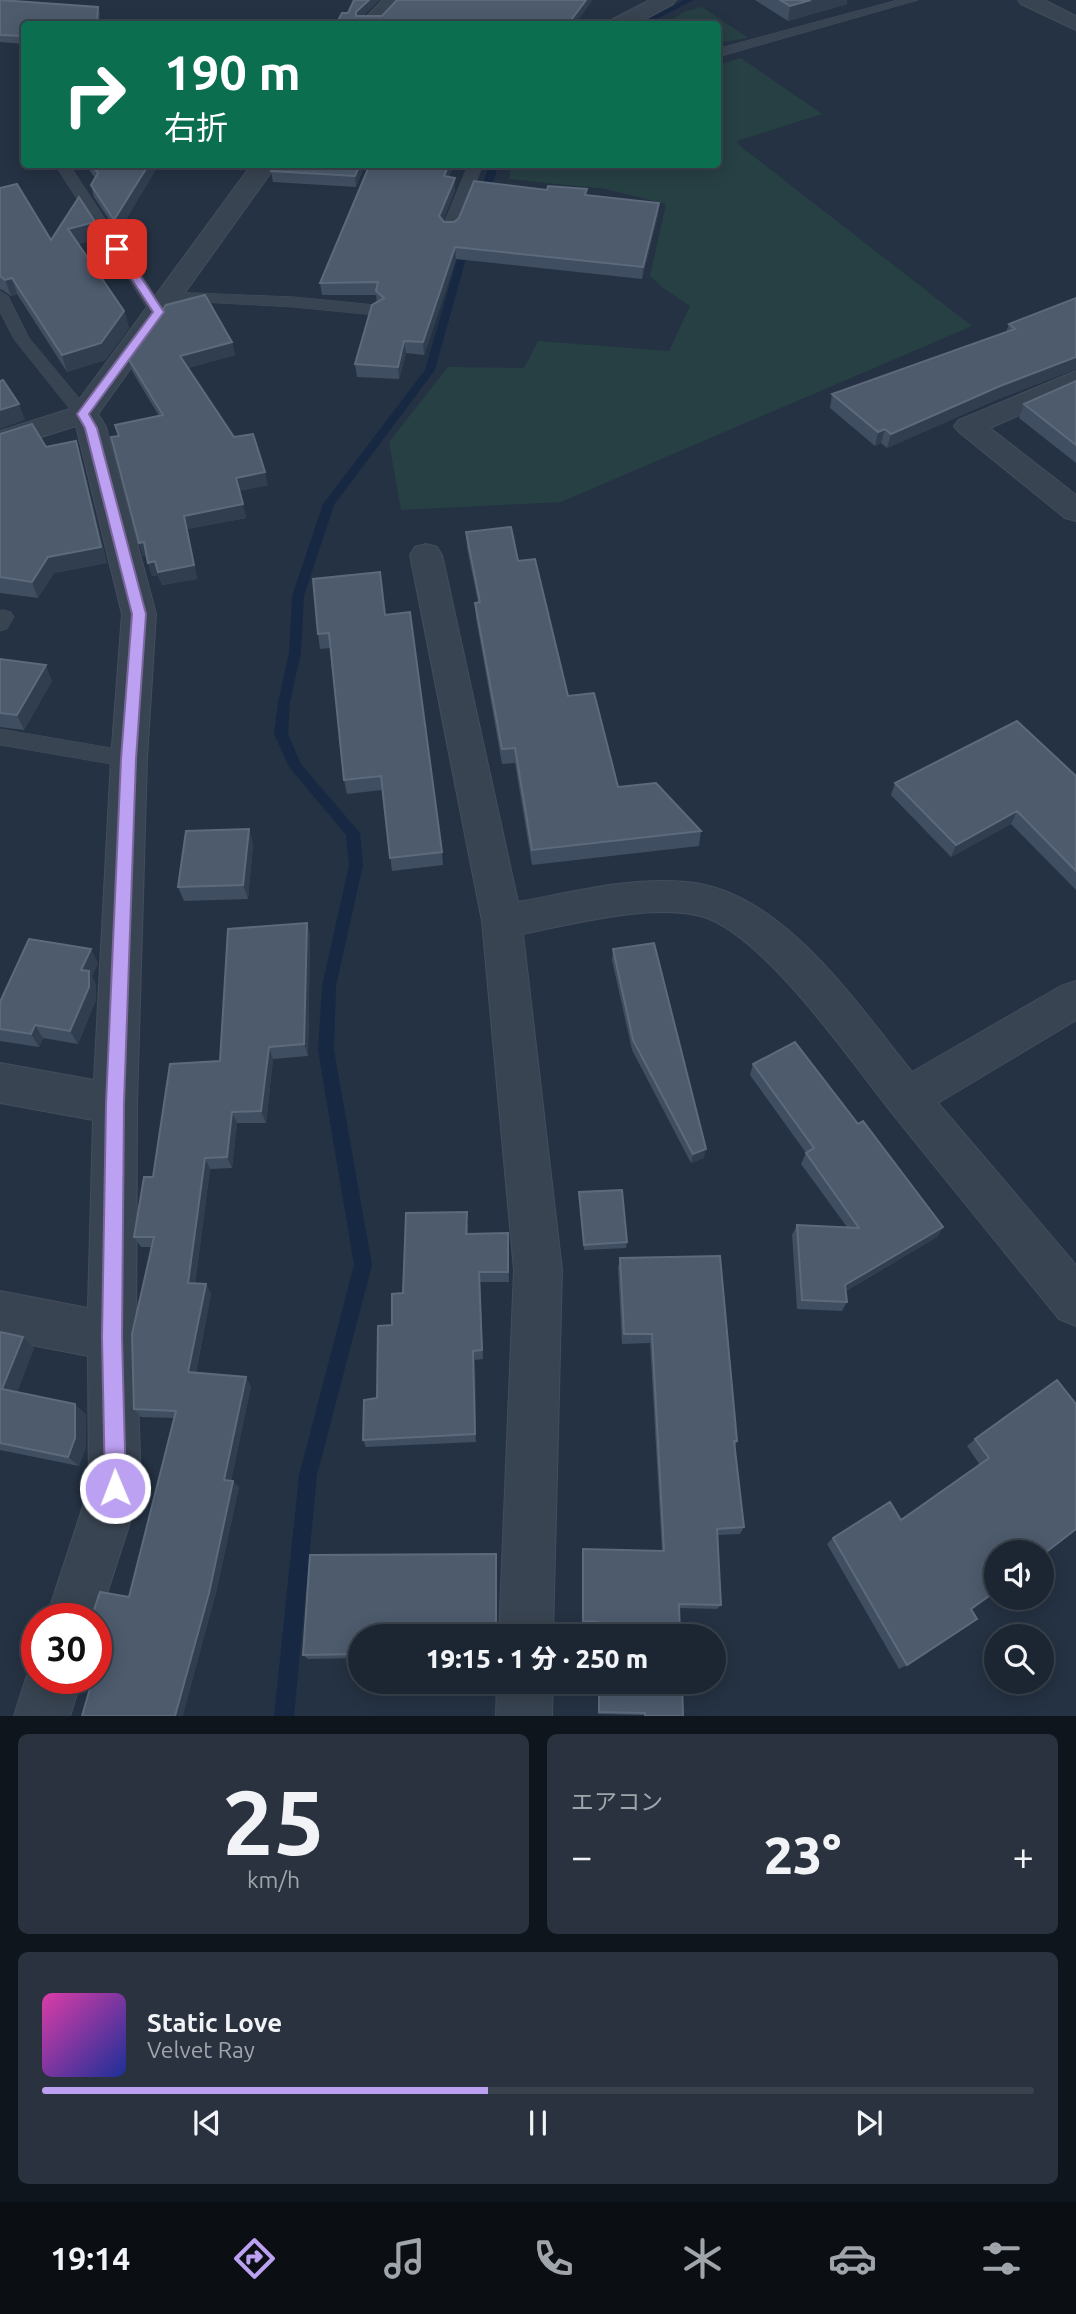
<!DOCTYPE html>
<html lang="ja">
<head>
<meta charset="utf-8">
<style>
	:root { --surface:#1c2632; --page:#29323e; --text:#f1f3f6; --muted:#a0a5ac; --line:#3a434d; --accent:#bca0f2 }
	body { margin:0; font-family:Ubuntu,"Noto Sans JP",sans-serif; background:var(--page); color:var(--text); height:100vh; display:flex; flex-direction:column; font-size:26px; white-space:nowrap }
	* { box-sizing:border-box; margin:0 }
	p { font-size:23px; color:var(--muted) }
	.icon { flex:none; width:38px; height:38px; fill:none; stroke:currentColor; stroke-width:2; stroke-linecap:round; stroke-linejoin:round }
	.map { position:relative; height:1716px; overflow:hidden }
	.panel { display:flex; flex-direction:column; gap:18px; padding:18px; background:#0f151c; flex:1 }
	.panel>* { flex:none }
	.banner { position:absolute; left:21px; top:21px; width:700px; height:147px; border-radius:7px; box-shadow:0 4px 18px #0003,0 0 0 2px var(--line); background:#0b6e4f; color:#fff; overflow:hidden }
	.fabs { position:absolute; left:984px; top:1540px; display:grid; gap:14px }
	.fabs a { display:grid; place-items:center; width:70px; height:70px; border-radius:50%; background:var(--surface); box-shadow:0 4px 18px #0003,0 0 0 2px var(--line); font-size:35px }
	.speed { position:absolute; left:21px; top:1603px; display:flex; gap:14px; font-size:35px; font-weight:700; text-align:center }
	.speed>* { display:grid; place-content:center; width:91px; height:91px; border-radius:50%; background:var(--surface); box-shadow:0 4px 18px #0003,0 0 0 2px var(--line); line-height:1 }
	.speed .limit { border:10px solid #d22; background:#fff; color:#111 }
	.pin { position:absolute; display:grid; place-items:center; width:60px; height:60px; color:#fff; margin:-30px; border-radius:14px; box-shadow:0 4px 10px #0006 }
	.me { position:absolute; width:77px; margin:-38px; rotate:359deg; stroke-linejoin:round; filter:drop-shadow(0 0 5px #0008) }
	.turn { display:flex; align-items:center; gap:24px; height:147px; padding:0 28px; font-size:32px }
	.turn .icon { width:91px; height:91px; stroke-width:2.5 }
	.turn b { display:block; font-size:49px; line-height:60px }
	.big { font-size:52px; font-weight:800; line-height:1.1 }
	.panel .tile { flex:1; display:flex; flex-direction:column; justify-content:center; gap:10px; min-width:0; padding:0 24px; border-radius:10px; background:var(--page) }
	.panel .dial { align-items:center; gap:0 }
	.dial b { font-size:91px; line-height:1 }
	.song { display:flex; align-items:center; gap:21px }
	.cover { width:84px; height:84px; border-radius:10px; background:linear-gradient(135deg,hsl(320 70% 55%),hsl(230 70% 35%)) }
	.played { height:7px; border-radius:4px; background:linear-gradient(90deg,var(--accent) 45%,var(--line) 45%) }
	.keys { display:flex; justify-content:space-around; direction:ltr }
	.heat { display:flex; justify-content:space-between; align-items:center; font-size:38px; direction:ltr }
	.panel .tiles { flex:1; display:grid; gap:18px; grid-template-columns:1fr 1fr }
	.tile:last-child { grid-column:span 2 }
	.trip { position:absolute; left:348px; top:1624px; width:378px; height:70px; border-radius:35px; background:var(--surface); box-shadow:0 4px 18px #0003,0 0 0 2px var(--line); font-weight:800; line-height:70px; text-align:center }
	.tabs { display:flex; height:112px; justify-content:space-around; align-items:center; background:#0b0f14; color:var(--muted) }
	.tabs .icon { width:49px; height:49px }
	.tabs .current { color:var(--accent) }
	.tabs b { font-size:32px; color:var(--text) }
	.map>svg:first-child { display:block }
	.green { fill:#274044 }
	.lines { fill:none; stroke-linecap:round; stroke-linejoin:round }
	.stream { fill:#172942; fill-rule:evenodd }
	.service-casing { stroke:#434d5c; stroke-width:1 }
	.minor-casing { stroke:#434d5c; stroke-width:2 }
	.tertiary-casing { stroke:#434d5c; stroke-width:2 }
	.service { fill:#394452; fill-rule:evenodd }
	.minor { fill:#394452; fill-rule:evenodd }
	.tertiary { fill:#394452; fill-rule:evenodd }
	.wall { fill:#404e61 }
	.shaded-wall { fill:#303e50 }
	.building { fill:#4d5b6d; stroke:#5d6a7c; stroke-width:2 }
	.route { fill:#bca0f2; stroke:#7a689d; stroke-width:2 }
</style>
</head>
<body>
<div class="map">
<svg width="1076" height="1716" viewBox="0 0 1076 1716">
	<rect width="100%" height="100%" fill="#253243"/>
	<!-- green -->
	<path class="green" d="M702 7 748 38 718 43V24H664L686 11Z
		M741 58 822 114 737 141 740 146 972 326 561 502 401 510 389 442 448 367 524 368 538 341 669 351 690 306 663 288 650 276 666 204 606 189 509 179 511 165 718 164V65Z"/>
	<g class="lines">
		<!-- stream -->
		<path class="stream" d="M684 0H694L647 24H638Z
			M490 164H499L487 199 479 201 477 199Z
			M462 242 470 244 435 370 334 505 304 596 301 653 290 702 288 734 301 764 360 833 363 865 336 986 334 1050 372 1265 317 1475 294 1716H274L299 1475 354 1265 318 1050 322 986 349 865 346 835 289 767 274 734 278 702 289 653 292 596 323 504 425 370Z"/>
		<!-- service casing -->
		<g class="service-casing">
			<path id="service" d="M898 0H918L718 57V49Z
				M55 164H69L166 312 164 315H152Z
				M469 164H483L458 229 455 232H445L442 229Z
				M0 291 8 296 29 338 89 410 92 414 89 418H77L14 339 0 312Z
				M169 292 294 297 375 305 383 310 375 315 294 307 163 300 161 297 163 294Z
				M4 610 11 612 14 617 7 629 0 631V611Z
				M0 729 129 751 137 753 140 759 137 765 129 767 0 745Z"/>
		</g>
		<!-- minor casing -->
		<g class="minor-casing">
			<path id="minor" d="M383 0H405L381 24H359Z
				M650 0H676L673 4 636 24H610L613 19Z
				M252 164H277L98 414 106 427 156 614 147 759 137 1104 136 1337 141 1488 96 1628V1619H46L89 1488 88 1356 0 1339V1291L88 1308 93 1120 0 1103V1063L94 1080 111 759 122 614 76 426 0 450V431L73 408Z
				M1076 371V390L990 428 1076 495V521L1065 518 959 432 954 426 959 420Z
				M426 544 437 547 442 555 518 902C573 892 629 877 686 882 781 889 857 1004 912 1072L1061 986 1076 981V1020L938 1103 1076 1265V1326L1059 1319C1003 1250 947 1182 892 1113 850 1060 769 942 707 918 660 901 572 924 523 934L562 1270 553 1636H499L514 1270 482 921 410 555 415 547Z
				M37 1657V1678H82L70 1716H14L26 1678Z
				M497 1682H553L552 1716H496Z"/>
		</g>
		<!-- tertiary casing -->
		<g class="tertiary-casing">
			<path id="tertiary" d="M1018 0H1044L1076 16V30L1021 4Z"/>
		</g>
		<!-- service -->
		<use href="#service" class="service"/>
		<!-- minor -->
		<use href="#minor" class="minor"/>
		<!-- tertiary -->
		<use href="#tertiary" class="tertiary"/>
	</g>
	<!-- wall -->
	<path class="wall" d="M0 0 98 7 100 15 99 24H24V44L0 42Z
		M755 0H847V4L788 21Z
		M85 164H159L118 233 94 197 91 185 95 178Z
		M365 164 356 187 273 182 271 171Z
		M452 169 449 177 455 178V190L443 220 444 222H454L586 195 658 215 642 279 456 259 424 355 406 353 399 379 357 377 355 364 377 302 376 295H322L320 283Z
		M0 188 51 240 95 222 100 238 78 244 124 311 129 328 105 360 67 372 17 294 11 296 1 289 0 290Z
		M1076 298V369L996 400 887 448 881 443 875 446 830 408 832 394 1006 332 1009 324Z
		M232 342 235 355 188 368 234 437 268 485 239 491 246 518 187 529 197 579 162 585 158 575 152 576 146 556H143L139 543 119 436 159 416 132 371 128 358Z
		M1076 381V463L1019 418 1024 404Z
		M0 434 81 458 107 563 54 573 38 598 0 593Z
		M466 532 518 561 568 696 618 787 701 831 699 846 532 865 515 763 502 764 476 618 475 603 478 602 467 548Z
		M385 615 442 852 443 865 392 871 382 790 347 794 344 780 330 648 320 649 318 634Z
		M0 659 52 681 24 730 0 727Z
		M1076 776V890L1011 824 951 857 891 795 895 783Z
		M249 829 253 844 248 899 184 901 178 887Z
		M307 923 310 936 308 1056 273 1059 266 1123H237L232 1168 210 1169 195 1284H206L211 1294 196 1372 251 1386 231 1481 239 1487 215 1597 96 1665V1619L129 1597 174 1418 141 1417 134 1409 151 1247H141L134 1237 153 1177 220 1061Z
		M613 949 704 1158 691 1163 632 1050 612 960Z
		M98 963 92 976 96 985V1000L78 1044 43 1038 39 1047 0 1041V1002Z
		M753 1064 858 1124 943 1227 937 1237 846 1291 847 1302 842 1311 797 1309 792 1235 797 1225 847 1227 801 1164 806 1153 750 1075Z
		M579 1192 627 1242 626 1248 584 1250Z
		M468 1223V1234L508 1244 509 1282H480L483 1359 475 1360 476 1442 366 1447 363 1440 377 1398 392 1325 403 1293Z
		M620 1258 737 1441 735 1447 744 1527 740 1534 718 1535 721 1605 717 1609 679 1608 680 1636H597V1626H583V1549L662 1551 650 1343 622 1344 618 1268Z
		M0 1332 34 1348 17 1392 86 1414V1447L79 1466 0 1450Z
		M1057 1380 971 1609 907 1665 899 1669 827 1544 833 1538 901 1520 980 1465 967 1446 975 1439Z
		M496 1554 497 1559 360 1636V1658L308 1659 303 1655Z
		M598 1682H682L683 1716 598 1714Z"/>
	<!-- shaded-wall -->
	<path class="shaded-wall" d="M369 0H380L357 22 356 12Z
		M586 0H593L575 24H568Z
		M811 0H847V4L788 21 790 6Z
		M98 7 100 15 99 24H97Z
		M149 164H159L118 233 114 220Z
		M360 164H365L356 187 355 176Z
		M449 164H452V169L445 188 444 176Z
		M455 178V190L440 228 439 216Z
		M659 203 658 215 642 279 643 267Z
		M95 222 100 238 73 245 68 229Z
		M455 247 456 259 424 355 423 342Z
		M12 278 17 294 11 296 5 280Z
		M124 311 129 328 105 360 67 372 62 355Z
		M404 341 406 353 399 379 398 367Z
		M232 342 235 355 183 369 180 356Z
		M1076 357V369L996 400 887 448 891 434 1000 386Z
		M19 404 25 420 0 429V410Z
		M885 429 881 443 875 446 878 432Z
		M76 441 81 458 107 563 54 573 38 598 32 582Z
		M265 472 268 485 239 491 236 478Z
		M243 504 246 518 187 529 197 579 162 585 158 575 152 576 148 563 184 516Z
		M144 542 148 555 143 556 139 543Z
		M46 665 52 681 24 730 17 715Z
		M1017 811 1011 824 951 857 956 845Z
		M249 829 253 844 248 899 243 885Z
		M307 923 310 936 308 1056 304 1044Z
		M91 949 98 963 92 976 96 985V1000L78 1044 70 1031 81 970Z
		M35 1025 43 1038 39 1047 31 1034Z
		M269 1047 273 1059 266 1123 261 1111Z
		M232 1112 237 1123 232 1168 227 1157Z
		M706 1149 704 1158 691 1163 693 1154Z
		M205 1158 210 1169 194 1293 188 1283Z
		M943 1227 937 1237 840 1294 845 1285Z
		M206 1284 211 1294 194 1380 188 1372Z
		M23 1337 34 1348 14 1400 2 1389Z
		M473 1351 475 1360 476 1442 475 1434Z
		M246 1377 251 1386 230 1486 224 1480Z
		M75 1404 86 1414V1447L79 1466 68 1457Z
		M233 1481 239 1487 215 1597 183 1716H175Z
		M496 1554 497 1559V1636H496Z"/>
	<!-- building -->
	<path class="building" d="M0 0 98 7 97 24H24V36L0 35Z
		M354 0H369L356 12V16H382L397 0H586L568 24H336L342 13H348Z
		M780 0H811L790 6Z
		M91 164H149L114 220 91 185 98 173Z
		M274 164H360L355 176 271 171Z
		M370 164H449L444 176 455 178 439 216 444 222H454L459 218 474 181 547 190 548 186 587 189 585 195 659 203 643 267 455 247 423 342 404 341 398 367 355 364 372 305 384 298 376 291 378 282 320 283Z
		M17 184 51 240 79 197 95 222 68 229 124 311 101 343 62 355 12 278 5 280 0 276V188Z
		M205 295 232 342 180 356 234 437 253 434 265 472 236 478 243 504 184 516 194 565 158 572 155 561 148 563 144 542 139 543 111 437 119 436 115 425 163 415 128 358 166 305Z
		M1076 298V357L1000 386 891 434 885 429 878 432 832 394 1015 329 1009 324Z
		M3 380 19 404 0 410V381Z
		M1076 381V445L1024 404Z
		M32 424 46 447 76 441 101 547 48 557 32 582 0 577V434Z
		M511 527 518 561 535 559 568 696 594 693 618 787 656 783 701 831 532 850 515 748 502 749 475 603 480 602 466 532Z
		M380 572 385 615 410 612 442 852 390 858 381 776 344 780 329 633 318 634 313 579Z
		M0 659 46 665 17 715 0 713Z
		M1017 721 1076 776V871L1017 811 956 845 895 783Z
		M249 829 243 885 178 887 186 831Z
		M307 923 304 1044 269 1047 261 1111 232 1112 227 1157 205 1158 188 1283 206 1284 188 1372 246 1377 224 1480 233 1481 209 1593 175 1716H82L93 1678H96L97 1663H96V1619H91L100 1592 129 1597 176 1411 134 1409 132 1334 154 1237H134L144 1177H153L170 1064 220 1061 228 929Z
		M29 939 91 949 81 970 89 971V987L70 1031 35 1025 31 1034 0 1029V1002Z
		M654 943 706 1149 693 1154 633 1040 613 949Z
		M795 1042 858 1124 863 1121 943 1227 845 1285 847 1302 802 1300 797 1225 859 1228 806 1153 814 1148 753 1064Z
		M622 1190 627 1242 584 1245 579 1192Z
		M467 1212 466 1234 508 1233V1272H479L482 1350 473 1351 475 1434 363 1440 364 1400 377 1398 378 1326 392 1325V1294L403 1293 406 1213Z
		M720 1256 737 1441H734L744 1527 717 1529 721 1605 679 1604 680 1636H598V1622L583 1621V1549L664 1551 652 1334H624L620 1258Z
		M0 1332 23 1337 2 1389 75 1404V1438L68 1457 0 1443Z
		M1057 1380 1076 1404V1529L1041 1556V1552H996V1591L971 1609 977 1619 907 1665 833 1538 890 1502 901 1520 989 1458 975 1439Z
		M496 1554V1636H360V1654L303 1655 310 1555Z
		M599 1682H682L683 1716H645V1713L599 1712Z"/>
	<!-- route -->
	<path class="route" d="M113 247H121L164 312 89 414 97 428 146 614 136 759 124 1104 122 1337 126 1488 123 1496 115 1499 108 1496 105 1488 102 1337 106 1104 121 759 132 614 85 428 77 414 153 312 112 249Z"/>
</svg>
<div class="fabs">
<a><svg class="icon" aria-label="sound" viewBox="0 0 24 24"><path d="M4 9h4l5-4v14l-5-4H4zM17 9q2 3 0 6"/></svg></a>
<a><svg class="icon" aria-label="search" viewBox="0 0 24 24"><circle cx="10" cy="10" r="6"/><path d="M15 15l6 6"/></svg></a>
</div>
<div class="speed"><div class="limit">30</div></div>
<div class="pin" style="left:117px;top:249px;background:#d93025"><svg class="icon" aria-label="arrive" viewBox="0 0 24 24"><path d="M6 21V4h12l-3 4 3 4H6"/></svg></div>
<svg class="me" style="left:115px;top:1488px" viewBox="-20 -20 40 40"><circle r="17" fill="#bca0f2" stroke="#fff" stroke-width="3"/><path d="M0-11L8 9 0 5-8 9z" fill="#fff"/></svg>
<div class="trip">19:15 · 1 分 · 250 m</div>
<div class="banner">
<div class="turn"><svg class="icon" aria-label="right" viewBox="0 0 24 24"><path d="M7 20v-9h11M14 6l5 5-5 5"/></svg><div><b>190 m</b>右折</div></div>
</div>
</div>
<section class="panel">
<div class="tiles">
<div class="tile dial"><b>25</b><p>km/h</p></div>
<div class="tile"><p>エアコン</p>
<div class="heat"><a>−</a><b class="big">23°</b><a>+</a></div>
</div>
<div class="tile">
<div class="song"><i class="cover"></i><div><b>Static Love</b><p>Velvet Ray</p></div></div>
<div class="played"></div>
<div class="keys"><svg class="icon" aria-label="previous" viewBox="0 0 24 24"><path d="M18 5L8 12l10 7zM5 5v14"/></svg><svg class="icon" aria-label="pause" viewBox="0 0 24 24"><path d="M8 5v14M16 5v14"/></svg><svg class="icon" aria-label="next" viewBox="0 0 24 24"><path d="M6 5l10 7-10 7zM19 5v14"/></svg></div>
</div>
</div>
</section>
<nav class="tabs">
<b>19:14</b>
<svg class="icon current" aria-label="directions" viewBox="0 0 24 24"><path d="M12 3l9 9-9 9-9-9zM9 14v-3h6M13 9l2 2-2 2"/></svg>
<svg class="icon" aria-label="music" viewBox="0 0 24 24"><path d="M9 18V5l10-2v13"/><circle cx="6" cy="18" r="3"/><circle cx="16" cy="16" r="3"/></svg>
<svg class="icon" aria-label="phone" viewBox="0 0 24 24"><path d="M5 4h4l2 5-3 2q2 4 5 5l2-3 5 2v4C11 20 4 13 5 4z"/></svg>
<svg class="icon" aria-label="climate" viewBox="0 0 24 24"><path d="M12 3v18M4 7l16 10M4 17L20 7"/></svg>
<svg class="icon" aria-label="car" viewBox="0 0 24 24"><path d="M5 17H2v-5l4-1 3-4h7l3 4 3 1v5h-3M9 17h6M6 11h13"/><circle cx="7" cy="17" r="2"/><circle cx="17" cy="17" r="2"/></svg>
<svg class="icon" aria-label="filters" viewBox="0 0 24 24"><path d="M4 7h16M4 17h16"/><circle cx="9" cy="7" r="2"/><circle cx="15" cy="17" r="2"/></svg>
</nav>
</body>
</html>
